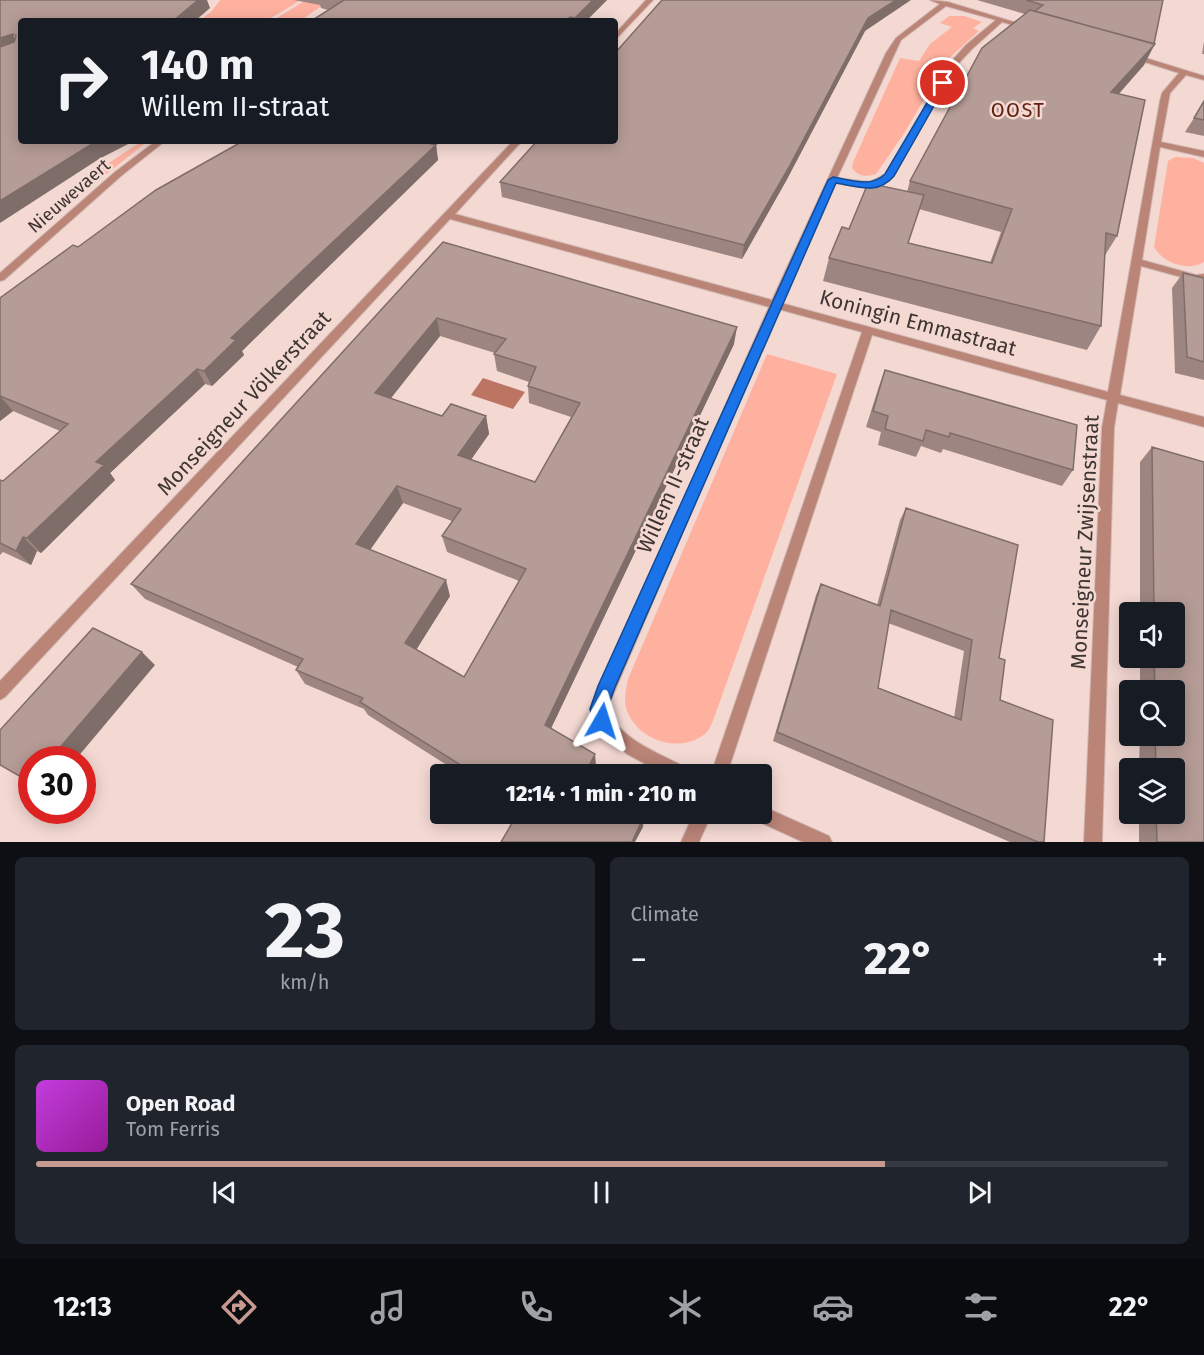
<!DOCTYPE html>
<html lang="en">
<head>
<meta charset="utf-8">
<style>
	:root { --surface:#171b24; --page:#20242c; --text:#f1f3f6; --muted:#9ea1a6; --line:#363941; --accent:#c89991 }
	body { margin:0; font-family:"Fira Sans",sans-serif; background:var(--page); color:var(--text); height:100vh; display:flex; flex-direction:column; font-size:22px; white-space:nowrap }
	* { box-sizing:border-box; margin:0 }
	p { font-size:20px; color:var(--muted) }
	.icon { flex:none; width:33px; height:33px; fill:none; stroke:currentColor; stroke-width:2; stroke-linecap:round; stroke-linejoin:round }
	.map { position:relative; height:842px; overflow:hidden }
	.sheet { display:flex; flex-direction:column; gap:15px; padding:15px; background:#0d0f14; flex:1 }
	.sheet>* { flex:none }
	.hud { position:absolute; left:18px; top:18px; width:600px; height:126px; border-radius:6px; box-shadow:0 3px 15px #0003; background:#171b24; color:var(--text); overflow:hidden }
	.controls { position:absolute; left:1119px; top:602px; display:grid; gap:12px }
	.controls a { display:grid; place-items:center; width:66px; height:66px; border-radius:6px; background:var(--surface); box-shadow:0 3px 15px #0003; font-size:30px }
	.speed { position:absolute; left:18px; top:746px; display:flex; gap:12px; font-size:30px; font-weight:700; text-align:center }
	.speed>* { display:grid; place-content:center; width:78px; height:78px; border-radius:50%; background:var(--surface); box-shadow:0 3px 15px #0003; line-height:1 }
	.speed .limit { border:9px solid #d22; background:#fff; color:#111 }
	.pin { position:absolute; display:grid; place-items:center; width:51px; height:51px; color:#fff; margin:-26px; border:3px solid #fff; border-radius:50%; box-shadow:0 2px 6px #0007 }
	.me { position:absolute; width:66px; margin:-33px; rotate:6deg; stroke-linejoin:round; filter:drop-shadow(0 0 4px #0008) }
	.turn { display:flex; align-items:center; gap:21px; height:126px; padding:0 24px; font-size:27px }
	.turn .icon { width:78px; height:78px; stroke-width:2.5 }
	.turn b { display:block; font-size:42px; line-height:51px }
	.big { font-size:45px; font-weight:800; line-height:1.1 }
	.sheet .widget { flex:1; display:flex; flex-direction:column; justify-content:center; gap:9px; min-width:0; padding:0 21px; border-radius:9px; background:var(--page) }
	.sheet .dial { align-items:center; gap:0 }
	.dial b { font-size:78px; line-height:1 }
	.song { display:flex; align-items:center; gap:18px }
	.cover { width:72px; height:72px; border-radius:9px; background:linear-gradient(135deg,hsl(290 70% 55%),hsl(300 70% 35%)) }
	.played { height:6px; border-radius:3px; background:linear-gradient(90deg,var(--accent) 75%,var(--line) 75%) }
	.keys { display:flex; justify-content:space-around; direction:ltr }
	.heat { display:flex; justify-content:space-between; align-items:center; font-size:33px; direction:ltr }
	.sheet .tiles { flex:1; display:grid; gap:15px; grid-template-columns:1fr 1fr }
	.widget:last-child { grid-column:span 2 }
	.trip { position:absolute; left:430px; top:764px; width:342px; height:60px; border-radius:6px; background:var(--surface); box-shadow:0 3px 15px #0003; font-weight:800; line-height:60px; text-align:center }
	.menu { display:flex; height:96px; justify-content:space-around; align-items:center; background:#090b0e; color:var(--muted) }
	.menu .icon { width:42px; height:42px }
	.menu .on { color:var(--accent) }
	.menu b { font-size:27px; color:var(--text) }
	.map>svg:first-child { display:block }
	.green { fill:#ffb19f }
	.water { fill:#bc7463 }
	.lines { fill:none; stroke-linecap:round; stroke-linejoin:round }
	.minor-casing { stroke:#d0b8b3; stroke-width:2 }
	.minor { fill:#ba8477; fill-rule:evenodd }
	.wall { fill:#9d8681; fill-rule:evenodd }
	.shaded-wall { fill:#7f6d69 }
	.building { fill:#b69c96; stroke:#7f6d69; stroke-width:1.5; fill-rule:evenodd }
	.route { fill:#1a73e8; stroke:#114b97; stroke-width:1.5 }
	.labels { text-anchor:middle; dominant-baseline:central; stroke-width:5; stroke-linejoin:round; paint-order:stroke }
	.far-street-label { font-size:18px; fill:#3e3431; stroke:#f4d9d3 }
	.far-quarter-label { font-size:20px; letter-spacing:1.5px; fill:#622011; stroke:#f4d9d3 }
	.street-label { font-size:21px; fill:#3e3431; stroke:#f4d9d3 }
</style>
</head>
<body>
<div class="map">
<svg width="1204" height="842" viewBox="0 0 1204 842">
	<rect width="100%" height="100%" fill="#f4d9d3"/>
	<!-- green -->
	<path class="green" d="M220 0H301L266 21H199L212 11Z
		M306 0H330L300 21H272Z
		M949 16H964L982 22 973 28 979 31 947 60 905 132 876 174C867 177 858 177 852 168L853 162 900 58 919 61 930 44 952 27 940 23Z
		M142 141H148L69 204 62 194Z
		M1175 157 1193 158 1204 163V262C1188 272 1163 263 1154 247L1168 161Z
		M767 354 837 374 714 718C712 723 709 731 705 734 679 754 639 741 627 711 623 700 626 690 628 679Z"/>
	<!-- water -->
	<path class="water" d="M483 378 525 392 513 409 471 395Z"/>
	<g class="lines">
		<!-- minor casing -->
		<g class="minor-casing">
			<path id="minor" d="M646 0H653L615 40V34Z
				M930 0 948 2 1030 27 1027 29 1002 22 972 49 956 66 892 178C874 191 856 187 835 183L781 303 1108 392 1160 101 1162 93 1179 73 1129 57 1136 55 1204 76V80L1186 75 1170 93 1161 142 1204 151V157L1160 147 1142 260 1196 275 1204 274V280L1196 281 1141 266 1120 395 1204 417V427L1118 403 1114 428 1102 842H1084L1102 428 1107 400 872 335 727 774H711L862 332 778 309 607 709C620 740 659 753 687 768L689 774H664L627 754 606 737 598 727 591 709 769 307 450 219 5 697 0 700V681L513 141H522L455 214 772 300 886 53 896 38 940 4ZM946 6 996 20 966 45 950 63 886 174 870 182 837 178 901 40Z
				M156 141H165L121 176 4 280 0 281V273L115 172Z
				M762 806 829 836 832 842H803L753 819 750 813H762Z
				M694 813H712L699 842H681Z"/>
		</g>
		<!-- minor -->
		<use href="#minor" class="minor"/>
	</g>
	<!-- wall -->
	<path class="wall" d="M294 0H607L586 21H311L328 10 321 8 320 5Z
		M977 0H1163L1144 65 1119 94 1117 236 1104 257 1101 326 1087 350 823 281 829 258 849 229 907 192 910 181 1025 14ZM919 209 1001 232 990 263 908 243Z
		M865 31 786 181 742 259 502 197 500 182Z
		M1204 41V54H1202Z
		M1204 101V136L1185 132 1194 118Z
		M225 141H420L436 145 438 160 242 351 244 355 212 386 205 384 110 473 115 480 41 553 37 551 31 565 3 552 0 555V480L3 481 60 431 13 411 0 421V298L237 144Z
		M443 242 734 344 551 728 596 766 591 774H461L368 715 364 709 305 684 296 670 298 667 145 599 131 584ZM440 336 495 353 494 354 497 371 529 382 528 386 529 403 571 417 535 482 471 460 489 434 486 416H442L390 398ZM403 503 452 521 442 536 447 552 519 581 464 677 416 650 450 596 370 550Z
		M1183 273 1204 278V380L1175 373 1172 288Z
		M885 370 1073 470 1062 486 943 449 941 453 921 446 916 457 878 445 881 432 866 427 879 386Z
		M1152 447 1204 462V842H1139V813H1174V768H1139L1140 735H1174V690H1140V657H1174V612H1140V462Z
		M906 508 999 658 1000 700 1044 842H1010L773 741 816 595 821 584 877 605 900 520ZM888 623 964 651 954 718 878 688Z"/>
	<!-- shaded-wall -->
	<path class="shaded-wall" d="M198 0H207L210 8 195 21H173Z
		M593 0H607L586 21H575V18Z
		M896 0H911L865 31 786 181 742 259 744 245 868 18Z
		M13 34 20 48 0 55V38Z
		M1155 44 1144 65 1100 114 1111 92Z
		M97 141H134L99 159 0 223V201Z
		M436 145 438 160 242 351 244 355 212 386 204 371 231 338Z
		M437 318 440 336 381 411 375 393Z
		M737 327 734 344 547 737 545 725Z
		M197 369 205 384 110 473 115 480 41 553 27 538 96 462Z
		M0 396 13 411 0 421Z
		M486 416 489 434 462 472 458 455Z
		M397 486 403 503 363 560 356 544Z
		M23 537 37 551 31 565 16 551Z
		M446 580 450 596 411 658 405 643Z
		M142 652 155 665 76 759H50Z
		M595 754 596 766 591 774H585Z
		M644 816 643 827 635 842H632Z"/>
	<!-- building -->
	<path class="building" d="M0 0H198L173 21H21V141H97L0 201V47L14 42 16 36 13 34 0 38Z
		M344 0H593L575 18 570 17 566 21H311Z
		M662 0H896L868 18 789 167 744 245 500 182 537 141H615V53Z
		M1026 0H1163L1154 44 1035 11 1043 5Z
		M1030 10 1155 44 1111 92 1145 100 1117 236 1106 233 1101 326 829 258 842 227 849 229 868 183 924 195 908 243 992 263 1012 209 910 181 982 48Z
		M1204 101V120L1194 118Z
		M243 141H420L436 145 231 338 236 340 204 371 197 369 96 462 104 465 27 538 23 537 16 551 0 543V480L3 481 68 424 0 396V298L73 245 78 247 156 190Z
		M443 242 737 327 545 725 595 754 585 774H475L360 702 363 698 296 670 303 659 131 584ZM437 318 506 339 494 354 536 367 528 386 580 403 535 482 458 455 486 416 451 404 442 416 375 393ZM397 486 461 509 442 536 526 569 464 677 405 643 446 580 356 544Z
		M1183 273 1204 278V362L1187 357Z
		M885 370 1077 425 1073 470 950 433 949 437 926 430 923 441 885 429 888 416 873 411Z
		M1152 447 1204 462V842H1157L1156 813H1174V768H1156L1155 735H1174V690H1155L1154 657H1174V612H1154Z
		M906 508 1018 545 999 658 1005 660 1000 700 1053 720 1044 842H1038L777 732 821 584 880 606ZM891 610 972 640 961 720 878 688Z
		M93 628 142 652 50 759H32V780L30 782 0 765V730Z
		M518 813H639L644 816 632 842H501Z"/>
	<!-- route -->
	<path class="route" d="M940 81 947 83 894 176C878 195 859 187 836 183L615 687 607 709 611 721 608 727 602 730 595 727 590 709 598 686 828 180 833 177C851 180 871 188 885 174Z"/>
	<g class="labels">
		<!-- far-street labels -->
		<g class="far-street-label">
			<text transform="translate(69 196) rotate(-41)">Nieuwevaert</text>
		</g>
		<!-- far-quarter labels -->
		<g class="far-quarter-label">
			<text x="1018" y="110">OOST</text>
		</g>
		<!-- street labels -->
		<g class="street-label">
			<text transform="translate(918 323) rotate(15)">Koningin Emmastraat</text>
			<text transform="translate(244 403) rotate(-47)">Monseigneur Völkerstraat</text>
			<text transform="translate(673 485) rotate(-66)">Willem II-straat</text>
			<text transform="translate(1085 542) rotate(-87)">Monseigneur Zwijsenstraat</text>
		</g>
	</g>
</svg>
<div class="controls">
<a><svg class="icon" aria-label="sound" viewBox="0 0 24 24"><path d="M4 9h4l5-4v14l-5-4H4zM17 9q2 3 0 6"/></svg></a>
<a><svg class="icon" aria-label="search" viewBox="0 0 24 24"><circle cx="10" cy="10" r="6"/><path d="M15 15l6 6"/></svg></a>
<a><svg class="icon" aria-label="layers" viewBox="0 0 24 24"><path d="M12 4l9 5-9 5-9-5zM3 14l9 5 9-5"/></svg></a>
</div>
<div class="speed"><div class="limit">30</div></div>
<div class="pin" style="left:943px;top:83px;background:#d93025"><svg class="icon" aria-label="arrive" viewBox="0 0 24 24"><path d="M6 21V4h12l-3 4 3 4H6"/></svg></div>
<svg class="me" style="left:602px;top:721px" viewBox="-20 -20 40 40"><path d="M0-17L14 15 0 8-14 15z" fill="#1a73e8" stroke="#fff" stroke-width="4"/></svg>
<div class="trip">12:14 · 1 min · 210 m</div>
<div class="hud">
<div class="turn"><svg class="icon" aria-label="right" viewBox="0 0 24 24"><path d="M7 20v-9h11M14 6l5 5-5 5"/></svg><div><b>140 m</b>Willem II-straat</div></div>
</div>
</div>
<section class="sheet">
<div class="tiles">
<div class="widget dial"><b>23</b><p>km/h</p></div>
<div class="widget"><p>Climate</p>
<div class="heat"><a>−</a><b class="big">22°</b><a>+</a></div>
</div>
<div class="widget">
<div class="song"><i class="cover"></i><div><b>Open Road</b><p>Tom Ferris</p></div></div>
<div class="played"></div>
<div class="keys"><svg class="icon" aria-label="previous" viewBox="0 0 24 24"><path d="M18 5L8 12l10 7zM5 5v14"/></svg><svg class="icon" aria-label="pause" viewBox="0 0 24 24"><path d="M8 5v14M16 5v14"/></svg><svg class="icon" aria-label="next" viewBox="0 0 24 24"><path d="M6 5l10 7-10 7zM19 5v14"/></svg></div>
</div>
</div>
</section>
<nav class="menu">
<b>12:13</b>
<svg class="icon on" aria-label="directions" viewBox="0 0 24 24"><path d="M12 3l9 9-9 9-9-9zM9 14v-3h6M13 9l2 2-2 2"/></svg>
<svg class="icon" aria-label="music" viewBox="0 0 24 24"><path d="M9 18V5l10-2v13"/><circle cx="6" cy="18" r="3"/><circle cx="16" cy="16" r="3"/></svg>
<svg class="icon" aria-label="phone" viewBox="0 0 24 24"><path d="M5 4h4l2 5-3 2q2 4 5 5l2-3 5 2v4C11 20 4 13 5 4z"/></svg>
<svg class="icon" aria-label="climate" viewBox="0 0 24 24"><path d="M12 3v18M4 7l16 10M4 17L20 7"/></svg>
<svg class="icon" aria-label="car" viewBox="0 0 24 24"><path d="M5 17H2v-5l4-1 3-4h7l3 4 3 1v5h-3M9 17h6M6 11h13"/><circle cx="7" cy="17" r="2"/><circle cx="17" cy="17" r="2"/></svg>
<svg class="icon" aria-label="filters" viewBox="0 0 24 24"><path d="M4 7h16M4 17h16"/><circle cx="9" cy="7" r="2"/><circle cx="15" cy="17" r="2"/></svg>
<b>22°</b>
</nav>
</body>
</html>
